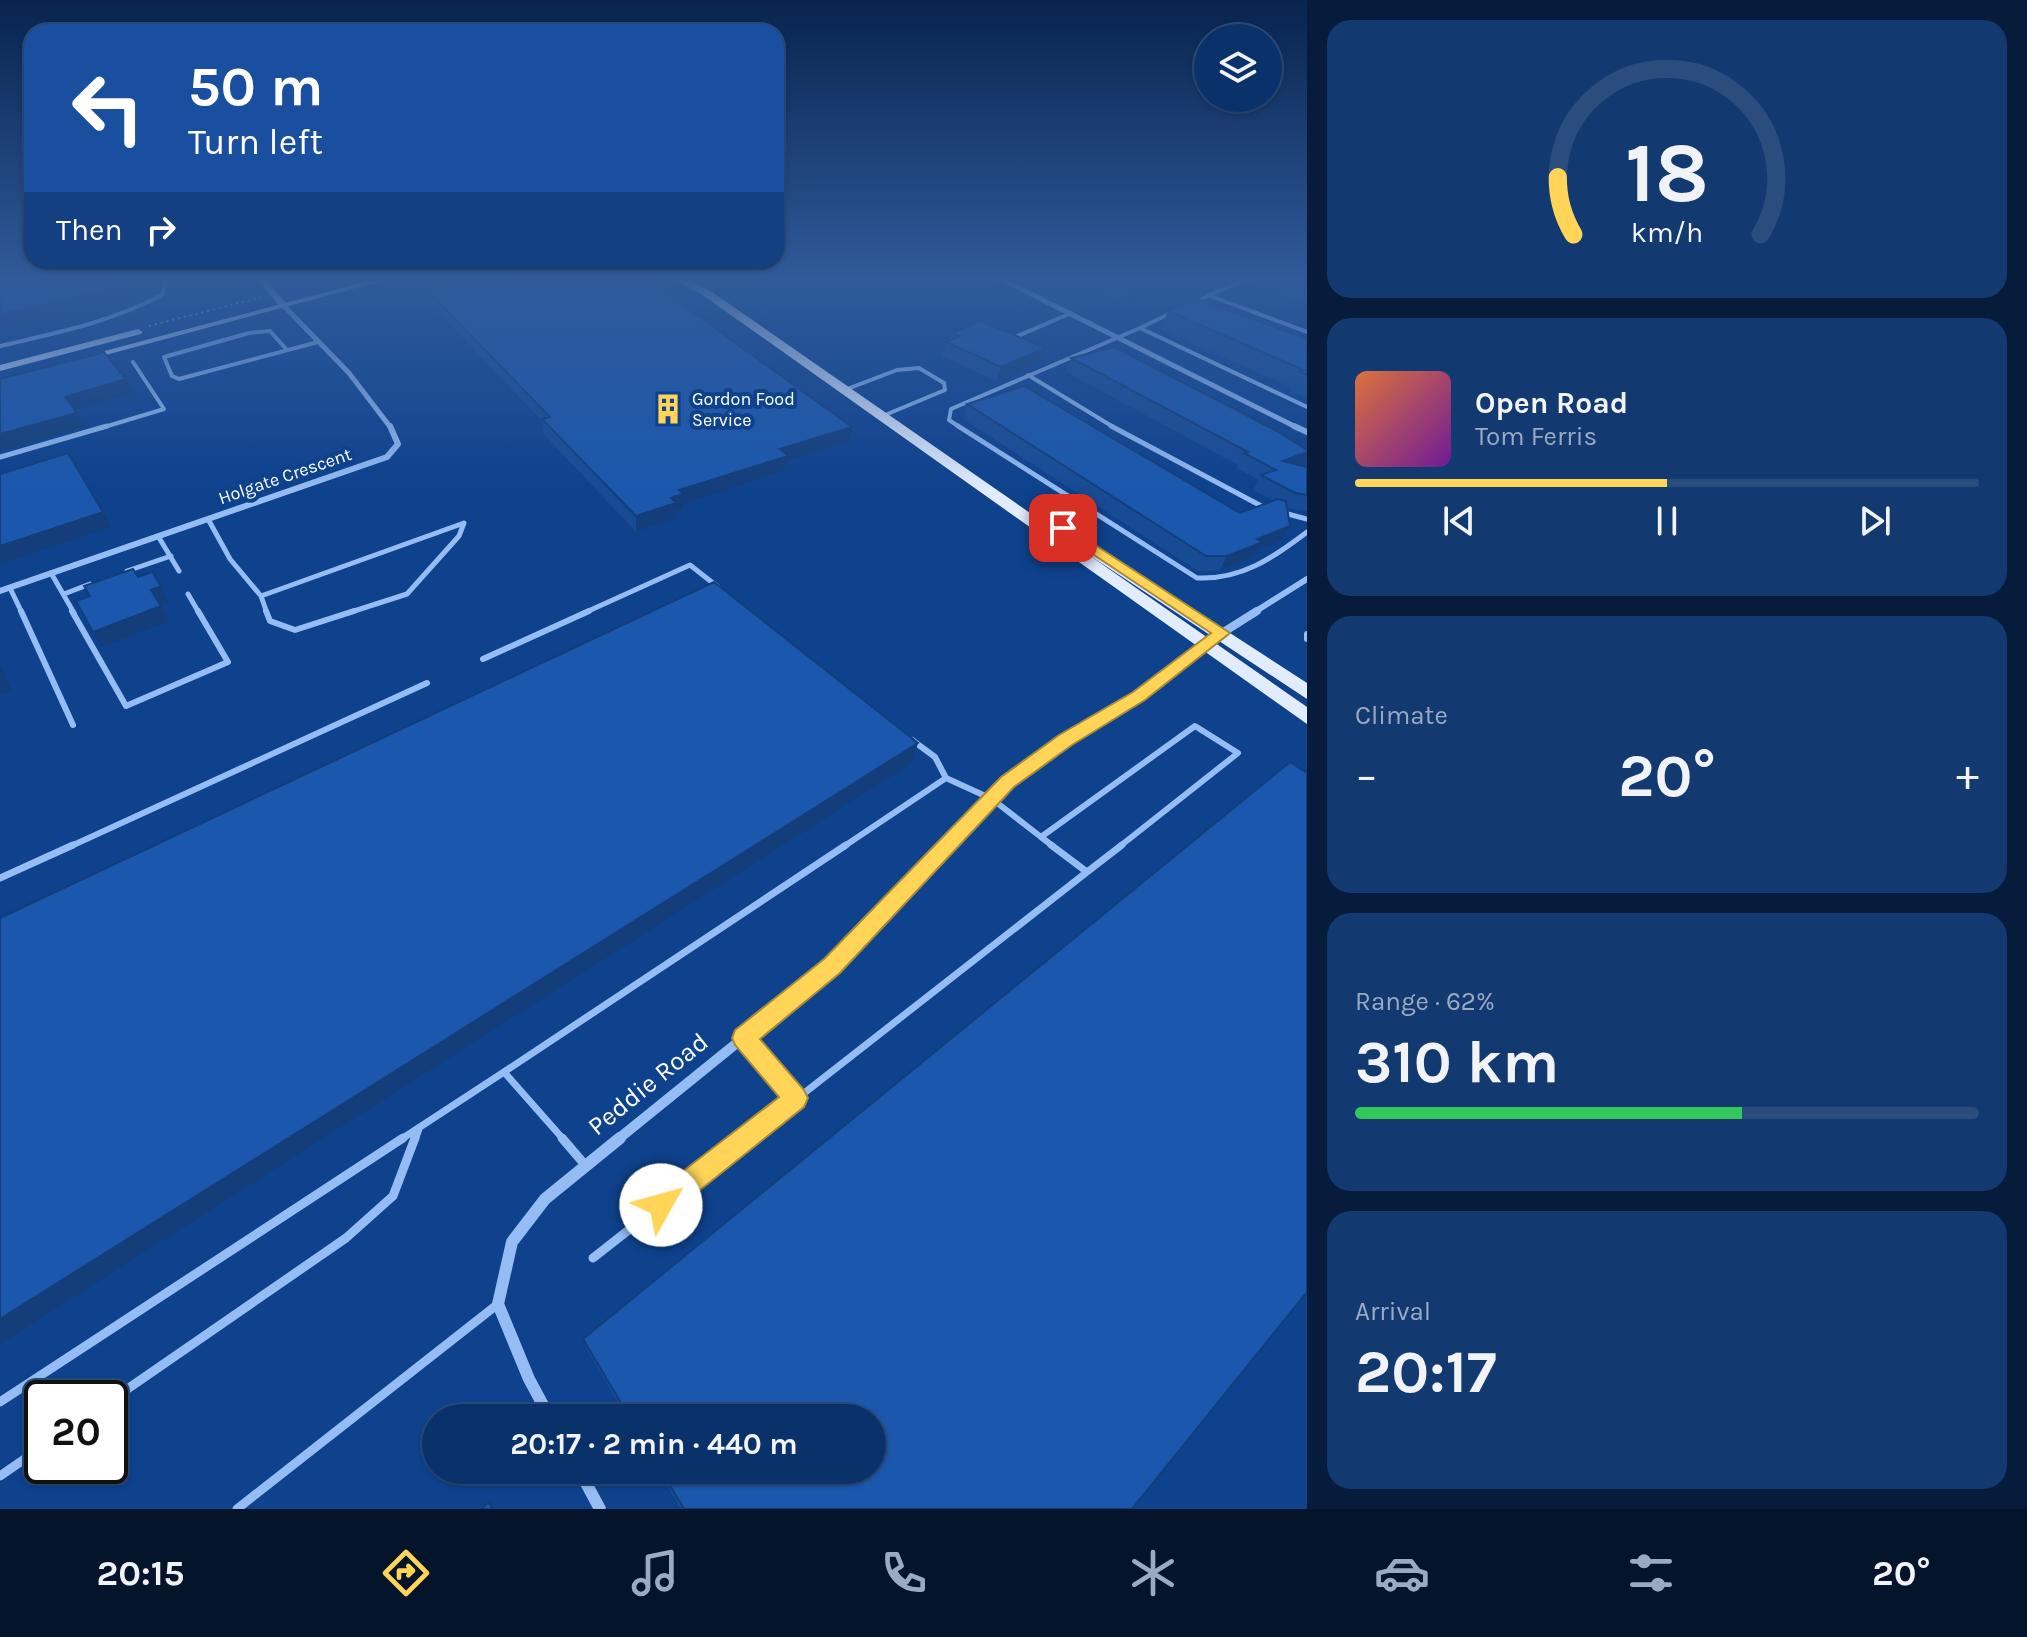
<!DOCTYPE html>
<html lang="en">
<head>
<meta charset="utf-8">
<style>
	:root { --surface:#0a326a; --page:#133a70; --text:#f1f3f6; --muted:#99aac1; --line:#2a4d7e; --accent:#ffd457 }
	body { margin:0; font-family:Karla,sans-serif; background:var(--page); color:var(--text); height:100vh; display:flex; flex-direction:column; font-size:30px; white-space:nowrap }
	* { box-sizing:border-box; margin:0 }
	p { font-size:26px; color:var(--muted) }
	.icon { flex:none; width:44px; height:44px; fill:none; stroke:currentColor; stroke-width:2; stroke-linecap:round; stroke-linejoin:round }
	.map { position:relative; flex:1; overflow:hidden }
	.details { display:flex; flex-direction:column; gap:20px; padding:20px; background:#061c3a; width:720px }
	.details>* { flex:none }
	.hud { position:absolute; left:24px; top:24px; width:760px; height:244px; border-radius:24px; box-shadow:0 2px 6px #0004,0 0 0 2px var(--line); background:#1a4fa0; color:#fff; overflow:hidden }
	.buttons { position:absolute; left:1194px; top:24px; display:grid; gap:16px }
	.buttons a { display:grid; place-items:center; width:88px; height:88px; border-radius:50%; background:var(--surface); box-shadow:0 2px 6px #0004,0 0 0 2px var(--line); font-size:40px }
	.speed { position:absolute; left:24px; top:1380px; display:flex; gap:16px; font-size:40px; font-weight:700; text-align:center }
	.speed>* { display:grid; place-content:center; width:104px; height:104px; border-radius:50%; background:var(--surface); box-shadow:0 2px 6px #0004,0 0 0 2px var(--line); line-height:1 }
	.speed .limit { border:4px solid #111; border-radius:12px; background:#fff; color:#111 }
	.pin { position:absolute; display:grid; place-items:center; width:68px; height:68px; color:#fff; margin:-34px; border-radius:16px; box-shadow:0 4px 12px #0006 }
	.me { position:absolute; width:88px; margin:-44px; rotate:52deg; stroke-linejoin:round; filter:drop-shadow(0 0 6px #0008) }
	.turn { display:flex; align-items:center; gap:28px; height:168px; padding:0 32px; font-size:36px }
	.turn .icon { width:104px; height:104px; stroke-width:2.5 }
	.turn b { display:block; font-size:56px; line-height:68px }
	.then { display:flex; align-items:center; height:76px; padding:0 32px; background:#0003; gap:16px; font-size:30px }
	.big { font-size:60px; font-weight:700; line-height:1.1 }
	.details .widget { flex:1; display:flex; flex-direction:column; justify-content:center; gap:12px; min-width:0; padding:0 28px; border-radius:24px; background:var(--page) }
	.details .dial { align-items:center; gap:0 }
	.dial svg { height:208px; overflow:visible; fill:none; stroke:var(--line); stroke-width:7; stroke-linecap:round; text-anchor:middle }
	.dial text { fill:var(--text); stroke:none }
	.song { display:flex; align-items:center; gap:24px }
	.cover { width:96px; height:96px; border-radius:12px; background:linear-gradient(135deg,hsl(20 70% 55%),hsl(280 70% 35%)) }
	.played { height:8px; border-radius:4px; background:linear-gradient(90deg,var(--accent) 50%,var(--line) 50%) }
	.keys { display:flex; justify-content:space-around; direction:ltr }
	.heat { display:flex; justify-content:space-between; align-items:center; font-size:44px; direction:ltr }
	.charge { height:12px; border-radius:6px; background:linear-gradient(90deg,#34c759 62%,var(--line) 0) }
	.trip { position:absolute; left:422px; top:1404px; width:464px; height:80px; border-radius:40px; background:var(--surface); box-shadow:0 2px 6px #0004,0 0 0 2px var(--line); font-weight:700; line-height:80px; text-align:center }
	.tabs { display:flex; height:128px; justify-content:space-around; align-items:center; background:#04142a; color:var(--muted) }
	.tabs .icon { width:56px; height:56px }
	.tabs .active { color:var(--accent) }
	.tabs b { font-size:36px; color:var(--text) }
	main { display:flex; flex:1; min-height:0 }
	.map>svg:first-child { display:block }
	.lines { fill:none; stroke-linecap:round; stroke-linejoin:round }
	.path { stroke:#95bdf3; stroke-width:2; stroke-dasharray:2 4; stroke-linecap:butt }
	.service-far4 { stroke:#95bdf3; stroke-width:4 }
	.service-far3 { stroke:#95bdf3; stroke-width:5 }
	.service-far2 { stroke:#95bdf3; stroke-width:6 }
	.service-far1 { stroke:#95bdf3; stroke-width:7 }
	.service { stroke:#95bdf3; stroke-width:9 }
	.minor-far4 { stroke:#95bdf3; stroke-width:5 }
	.minor-far3 { stroke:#95bdf3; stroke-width:6 }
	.minor-far2 { stroke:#95bdf3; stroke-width:8 }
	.minor-far1 { stroke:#95bdf3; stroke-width:10 }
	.minor { stroke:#95bdf3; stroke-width:12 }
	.tertiary { fill:#95bdf3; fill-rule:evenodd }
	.secondary { fill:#c4dbfd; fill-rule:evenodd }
	.primary { fill:#e1ecff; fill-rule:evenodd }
	.wall { fill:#174c95 }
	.shaded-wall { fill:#133e79 }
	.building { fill:#1b58ad; stroke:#133e79; stroke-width:2 }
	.route { fill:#ffd457; stroke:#a68a39; stroke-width:2 }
	.labels { text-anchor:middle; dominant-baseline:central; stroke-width:8; stroke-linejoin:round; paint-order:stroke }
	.far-poi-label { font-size:18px; fill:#fff; stroke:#0e428d; text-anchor:start }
	.far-street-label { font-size:18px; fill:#fff; stroke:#0e428d }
	.near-street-label { font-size:26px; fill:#fff; stroke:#0e428d }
</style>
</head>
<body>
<main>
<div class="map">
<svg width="1307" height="1509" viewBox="0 0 1307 1509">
	<rect width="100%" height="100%" fill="#0e428d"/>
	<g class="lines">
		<!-- path -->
		<path class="path" d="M149 326 262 297"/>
		<!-- service-far4 -->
		<path class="service-far4" d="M1208 295 1307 332
			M1194 302 1246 279
			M1140 328 1173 312
			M1013 338 1071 313
			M0 346C56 333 111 322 162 295L166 283 162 279
			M287 350 270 331 249 333 164 357 172 376 179 379 318 342
			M1028 375 1115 428
			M847 389 897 370 919 368 944 383 945 390 885 415
			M101 428 164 409 133 362
			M961 428 949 420 951 409 1140 328 1307 407"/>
		<!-- service-far3 -->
		<path class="service-far3" d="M958 426 1197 578C1241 580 1273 558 1307 532
			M1111 426 1265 508
			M0 457 107 426
			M1284 513 1307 519
			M208 519 230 559 261 596 267 613
			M158 536 179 571
			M127 571 171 556
			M51 573 74 613
			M10 588 22 613
			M64 594 90 584
			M188 594 199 613
			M261 596 464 523
			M348 613 407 594 459 536 464 523
			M584 613 690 565 718 587"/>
		<!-- service-far2 -->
		<path class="service-far2" d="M21 611 73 725
			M72 611 126 706 228 662 198 611
			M266 611 270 621 295 630 354 611
			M1307 634V639
			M483 659 589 611
			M912 740 935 757 946 778
			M1041 837 1054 847
			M1041 837 1195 726 1238 753 1119 847
			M69 847 427 683
			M843 847 946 778 992 799 1041 837"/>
		<!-- service-far1 -->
		<path class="service-far1" d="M1051 845 1087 872 1122 845
			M0 878 73 845
			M744 1038 796 1098
			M504 1072 846 845
			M400 1140 504 1072 564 1140
			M415 1140 419 1129
			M744 1140 1087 872"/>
		<!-- service -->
		<path class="service" d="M562 1138 586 1166
			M593 1258 746 1138
			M110 1401 346 1238 393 1196 415 1138
			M0 1402 403 1138
			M0 1476 42 1447
			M237 1509 498 1304"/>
		<!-- minor-far4 -->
		<path class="minor-far4" d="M1001 279 1298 428
			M284 306 349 373 391 428"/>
		<!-- minor-far3 -->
		<path class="minor-far3" d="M1294 426 1307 432
			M0 591 387 457 398 444 390 426
			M1253 613 1307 579"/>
		<!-- minor-far2 -->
		<path class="minor-far2" d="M946 847 1007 782 1065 740 1139 696 1222 633 1257 611"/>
		<!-- minor-far1 -->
		<path class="minor-far1" d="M617 1140 832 966 948 845"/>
		<!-- minor -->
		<path class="minor" d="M550 1418 529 1379 498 1304 512 1242 545 1199 620 1138
			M579 1470 600 1509"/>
		<!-- tertiary -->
		<path class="tertiary" d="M257 279H265L287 304V308H281Z"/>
		<!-- secondary -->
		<path class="secondary" d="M375 279H390L87 360 78 358Z
			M138 329 143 332 141 334 0 371V365Z"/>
		<!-- primary -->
		<path class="primary" d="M673 279H687L712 292 1033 515 1045 513 1307 683V699L1086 553 1307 707V724L779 349 704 296Z"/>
	</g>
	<!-- wall -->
	<path class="wall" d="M1089 279H1157L1153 290 1123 302 1086 287Z
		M1252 279H1307V303L1250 283Z
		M426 289 849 441 788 461 786 470 683 504V509L676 512V518L636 532 543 433 542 421 429 302Z
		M1168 311 1307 339V398L1290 391 1292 388 1161 329Z
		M952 333 1045 348 1040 362 997 381 942 356 946 342 950 340Z
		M1071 358 1307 450V456L1301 466 1307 467V511L1287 508 1281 541 1258 550 1254 557 1219 571H1198L963 419 967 404 1240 513 1274 501 1253 490 1259 480 1237 468 1238 465 1066 372Z
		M1290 762 1307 773V1292L1132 1509H681L658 1470H872V1418H627L585 1346 583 1339Z"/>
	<!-- shaded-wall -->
	<path class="shaded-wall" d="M1152 279H1157L1153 290 1123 302 1127 289Z
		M147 280 152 293 0 330V315Z
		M1045 348 1040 362 997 381 1001 367Z
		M126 379 132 393 72 411 65 397Z
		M77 413 84 427 0 451V434Z
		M852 427 849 441 788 461 786 470 683 504V509L676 512V518L636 532V516L671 498 679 490 780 449Z
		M1307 452V456L1301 466 1283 461Z
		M103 512 111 527 0 564V546Z
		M1290 526 1281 541 1258 550 1254 557 1219 571 1227 556 1257 539Z
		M161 586 168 602 158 605 151 590Z
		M161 606 169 621 102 647 93 632Z
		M0 664 11 690 0 695Z
		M918 743 912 763 0 1344V1319Z"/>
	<!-- building -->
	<path class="building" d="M0 279H146L147 280 0 315Z
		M471 279H647L852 427 780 449 788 456 679 490 683 494 671 498 676 503 636 516 542 419 550 417 426 289Z
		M1103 279H1152L1127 289Z
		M1283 279H1307V287Z
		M1197 299 1307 339V375L1300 372 1304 370 1168 311Z
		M981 321 1045 348 1001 367 946 342 960 336 952 333Z
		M1114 347 1277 431 1307 450V452L1283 461 1307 467V495L1295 493 1261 475 1276 470 1244 453 1248 452 1071 358Z
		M104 352 126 379 65 397 77 413 0 434V379Z
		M1024 386 1240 513 1278 499 1286 501 1290 526 1257 539 1263 542 1227 556H1206L967 404Z
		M68 453 103 512 0 546V474Z
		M133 569 138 577 152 572 161 586 151 590 161 606 93 632 76 601 90 596 84 586Z
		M714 582 918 743 0 1319V918Z
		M1290 762 1307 773V1292L1132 1509H684L661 1470H872V1418H630L583 1339Z
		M489 1502 492 1509H481Z"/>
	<!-- sky -->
	<linearGradient id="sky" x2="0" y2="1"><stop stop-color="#08244e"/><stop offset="0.57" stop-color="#305a9a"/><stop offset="1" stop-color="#305a9a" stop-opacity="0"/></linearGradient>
	<rect width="1307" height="490" fill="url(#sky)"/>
	<!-- route -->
	<path class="route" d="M1063 524 1230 633 1145 700 1072 745 1014 787 840 973 760 1039 804 1090 808 1098 804 1107 670 1214 661 1218 652 1214 648 1205 652 1195 779 1097 735 1045 732 1038 735 1030 824 959 1001 777 1059 735 1133 692 1211 633 1058 531V525Z"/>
	<!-- icons -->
	<defs>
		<g id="building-bare" transform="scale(2.4)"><path d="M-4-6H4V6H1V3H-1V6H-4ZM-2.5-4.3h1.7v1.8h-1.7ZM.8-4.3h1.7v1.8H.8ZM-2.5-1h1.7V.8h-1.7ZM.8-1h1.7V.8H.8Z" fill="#ffd457" stroke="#0e428d" stroke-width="2.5" paint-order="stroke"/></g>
	</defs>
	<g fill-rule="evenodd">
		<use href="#building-bare" x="668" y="409"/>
	</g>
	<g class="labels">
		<!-- far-poi labels -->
		<g class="far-poi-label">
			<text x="692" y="399">Gordon Food<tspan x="692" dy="21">Service</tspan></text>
		</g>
		<!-- far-street labels -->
		<g class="far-street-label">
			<text transform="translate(285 476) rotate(-19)">Holgate Crescent</text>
		</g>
		<!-- near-street labels -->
		<g class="near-street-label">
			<text transform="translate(648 1084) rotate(-39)">Peddie Road</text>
		</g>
	</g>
</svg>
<div class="buttons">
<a><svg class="icon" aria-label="layers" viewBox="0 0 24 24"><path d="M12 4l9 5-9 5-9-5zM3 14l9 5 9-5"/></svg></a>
</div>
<div class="speed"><div class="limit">20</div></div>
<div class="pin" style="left:1063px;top:528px;background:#d93025"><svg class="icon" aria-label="arrive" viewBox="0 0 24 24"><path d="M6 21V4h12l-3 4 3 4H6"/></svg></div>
<svg class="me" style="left:661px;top:1205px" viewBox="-20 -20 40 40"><circle r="19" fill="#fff"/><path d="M0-13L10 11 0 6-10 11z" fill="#ffd457"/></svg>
<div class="trip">20:17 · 2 min · 440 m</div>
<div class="hud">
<div class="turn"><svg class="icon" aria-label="left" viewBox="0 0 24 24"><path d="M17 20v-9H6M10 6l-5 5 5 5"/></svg><div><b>50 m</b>Turn left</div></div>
<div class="then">Then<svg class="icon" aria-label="right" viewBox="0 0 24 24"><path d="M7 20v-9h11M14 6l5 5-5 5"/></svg></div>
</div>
</div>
<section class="details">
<div class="widget dial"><svg viewBox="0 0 100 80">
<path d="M14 69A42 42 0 1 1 86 69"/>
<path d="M14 69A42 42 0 0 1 8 47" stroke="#ffd457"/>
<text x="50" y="56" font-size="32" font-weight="700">18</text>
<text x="50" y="72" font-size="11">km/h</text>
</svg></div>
<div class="widget">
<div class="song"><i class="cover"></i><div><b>Open Road</b><p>Tom Ferris</p></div></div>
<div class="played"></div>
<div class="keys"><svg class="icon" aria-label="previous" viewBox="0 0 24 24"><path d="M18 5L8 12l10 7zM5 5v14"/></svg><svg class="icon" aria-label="pause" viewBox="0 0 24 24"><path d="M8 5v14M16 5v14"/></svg><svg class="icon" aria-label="next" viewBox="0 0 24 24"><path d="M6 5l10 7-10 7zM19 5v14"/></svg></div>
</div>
<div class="widget"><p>Climate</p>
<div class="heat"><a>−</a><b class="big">20°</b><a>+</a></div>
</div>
<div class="widget"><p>Range · 62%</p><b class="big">310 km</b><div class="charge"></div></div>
<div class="widget"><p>Arrival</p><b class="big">20:17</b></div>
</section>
</main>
<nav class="tabs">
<b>20:15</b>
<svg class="icon active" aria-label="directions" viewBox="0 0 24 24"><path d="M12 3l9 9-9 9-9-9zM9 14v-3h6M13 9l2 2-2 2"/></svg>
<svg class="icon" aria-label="music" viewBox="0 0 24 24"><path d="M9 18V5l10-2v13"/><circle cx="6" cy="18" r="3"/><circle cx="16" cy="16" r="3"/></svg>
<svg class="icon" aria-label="phone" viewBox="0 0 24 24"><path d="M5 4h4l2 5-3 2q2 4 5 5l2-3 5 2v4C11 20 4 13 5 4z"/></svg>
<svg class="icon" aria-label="climate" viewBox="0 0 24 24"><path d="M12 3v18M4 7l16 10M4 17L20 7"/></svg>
<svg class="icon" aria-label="car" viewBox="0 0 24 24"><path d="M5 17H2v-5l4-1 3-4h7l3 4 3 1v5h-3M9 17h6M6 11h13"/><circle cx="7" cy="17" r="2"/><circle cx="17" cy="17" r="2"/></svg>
<svg class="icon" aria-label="filters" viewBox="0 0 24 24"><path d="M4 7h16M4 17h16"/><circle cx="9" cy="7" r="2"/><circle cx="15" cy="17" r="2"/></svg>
<b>20°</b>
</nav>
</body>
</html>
